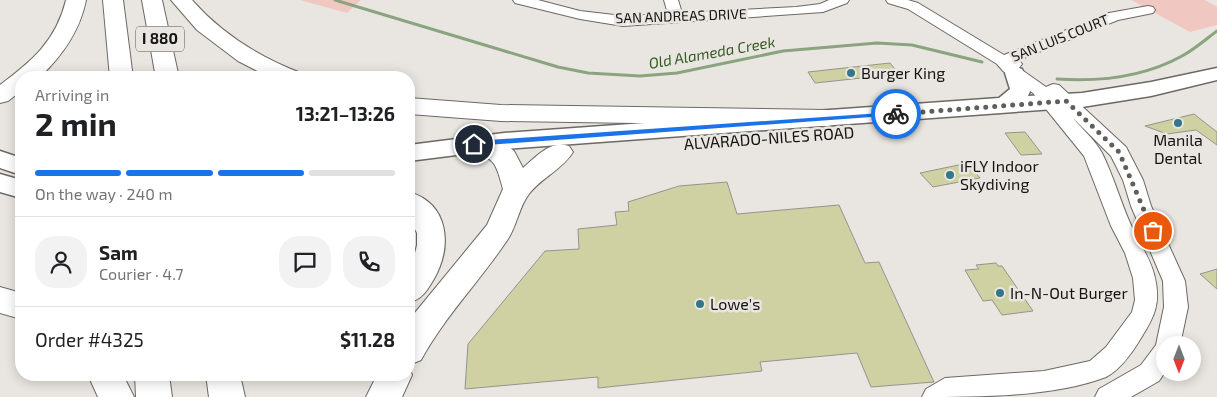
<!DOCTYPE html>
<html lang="en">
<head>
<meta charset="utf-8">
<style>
	:root { --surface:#fff; --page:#f2f2f2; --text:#202124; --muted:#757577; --line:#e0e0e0; --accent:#1a73e8 }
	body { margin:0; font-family:"Exo 2",sans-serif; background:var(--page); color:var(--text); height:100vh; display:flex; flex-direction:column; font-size:19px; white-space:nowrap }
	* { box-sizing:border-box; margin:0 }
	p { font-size:16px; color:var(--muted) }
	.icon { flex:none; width:28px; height:28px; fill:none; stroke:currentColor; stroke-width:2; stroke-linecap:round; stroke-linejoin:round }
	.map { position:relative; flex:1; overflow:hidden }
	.side { position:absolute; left:15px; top:71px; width:400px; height:310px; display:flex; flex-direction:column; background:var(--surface); border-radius:20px; box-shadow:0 2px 12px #0003 }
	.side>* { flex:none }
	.needle { width:32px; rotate:180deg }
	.controls { position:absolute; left:1156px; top:336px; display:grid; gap:10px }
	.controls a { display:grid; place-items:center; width:45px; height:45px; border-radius:50%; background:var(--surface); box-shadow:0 2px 12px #0003; font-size:25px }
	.pin { position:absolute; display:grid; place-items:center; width:42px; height:42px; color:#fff; margin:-21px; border:2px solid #fff; border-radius:50%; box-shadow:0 1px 5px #0007 }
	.courier { position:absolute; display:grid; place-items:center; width:50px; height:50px; margin:-25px; border:4px solid #1a73e8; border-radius:50%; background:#fff; color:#222; box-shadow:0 1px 6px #0007 }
	.head em { font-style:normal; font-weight:700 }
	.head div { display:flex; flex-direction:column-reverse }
	.head { display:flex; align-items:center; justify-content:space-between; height:85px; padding:0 20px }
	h1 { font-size:32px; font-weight:700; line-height:38px }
	.bar { display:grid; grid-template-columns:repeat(4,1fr); gap:8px 5px; align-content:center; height:60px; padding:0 20px }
	.bar i { height:6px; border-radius:4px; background:var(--line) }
	.bar .current { background:var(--accent) }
	.bar p { grid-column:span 4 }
	.line { display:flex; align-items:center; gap:12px; padding:0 20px; border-top:1px solid var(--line) }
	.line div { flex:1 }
	.round { display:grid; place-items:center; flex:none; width:52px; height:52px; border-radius:20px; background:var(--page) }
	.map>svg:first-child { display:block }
</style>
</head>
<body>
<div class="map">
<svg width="1217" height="397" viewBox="0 0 1217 397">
	<rect width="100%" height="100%" fill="#e9e6e1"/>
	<g fill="#f0c8c1">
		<polygon points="300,0 361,0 347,13"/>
		<polygon points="1131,0 1205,0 1217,7 1217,25 1190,32"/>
	</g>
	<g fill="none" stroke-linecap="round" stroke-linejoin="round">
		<g stroke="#89a47e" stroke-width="3">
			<polyline points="335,0 558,67 588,73 640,76 677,73 783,51 877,43 912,45 982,62"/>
			<path d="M 1057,79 C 1100,82 1144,77 1182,56 C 1195,49 1206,39 1217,31"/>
		</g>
	</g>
	<g fill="#cfd1a3" stroke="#94948f">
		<polygon points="890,63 899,74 815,83 808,72"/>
		<polygon points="1194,114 1217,132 1217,145 1196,130 1167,134 1145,126"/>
		<polygon points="1025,132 1042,154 1021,155 1005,133"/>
		<polygon points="968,163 980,178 933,187 920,173"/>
		<polygon points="727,182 737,214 839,205 865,263 879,262 934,382 871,387 857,353 760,362 762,371 598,388 598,377 465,389 468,344 545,251 579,249 578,229 617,225 615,212 629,211 628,202 679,186"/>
		<polygon points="996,263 998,266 1002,266 1033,311 1002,315 992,300 983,301 965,270 979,269 976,265"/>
		<polygon points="1217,269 1217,289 1200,274"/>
	</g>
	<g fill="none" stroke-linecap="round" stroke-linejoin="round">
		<g stroke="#6c6965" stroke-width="2">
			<g id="minor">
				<polygon points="513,0 538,0 580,11 623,16 668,14 664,0 678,0 682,13 796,7 820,4 829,0 849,0 847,3 823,12 623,26 580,19 515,3"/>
				<path d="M 886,0 L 908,0 L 918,3 L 1004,55 L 1109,13 L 1148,6 L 1153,7 L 1155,10 L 1153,13 L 1118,20 L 1019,60 L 1022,64 L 1019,68 L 1046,87 L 1053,84 L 1059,85 L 1126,147 L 1143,180 L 1151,206 L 1185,281 L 1188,307 L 1180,345 L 1165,345 L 1165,372 L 1159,381 L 1131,397 L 1095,397 L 1099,389 L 1141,365 L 1156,345 L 1164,307 L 1163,281 L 1131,206 L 1123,180 L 1111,156 L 1073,118 C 1082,129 1095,140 1102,153 C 1113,175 1120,200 1130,223 C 1138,242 1151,258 1155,278 C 1161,304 1154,317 1141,338 C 1132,353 1121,369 1106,377 C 1054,397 978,397 922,397 L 926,389 L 945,378 L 1044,371 L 1090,361 L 1106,347 L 1132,312 L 1135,300 L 1133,278 L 1125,253 L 1111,226 L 1084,156 L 1033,93 L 1003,71 L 997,64 L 908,9 L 888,3 Z"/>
			</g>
		</g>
		<g stroke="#6c6965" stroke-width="3">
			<g id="major">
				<polygon points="1015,67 1022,69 1031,89 1028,96 1082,93 1151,82 1217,68 1217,80 1151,96 1082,107 504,149 409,161 409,145 504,133 999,98 1010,89 1005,73 1008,69"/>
				<polygon points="0,151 21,158 21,175 0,168"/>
				<polygon points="0,174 21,180 21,198 0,192"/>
			</g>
		</g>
		<g stroke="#6c6965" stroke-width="2">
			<g id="highway">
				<path d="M 66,0 L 86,0 C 80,31 62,56 39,78 L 21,78 L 21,91 L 8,101 L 0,103 L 0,85 C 32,61 56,41 66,0 Z"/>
				<polygon points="103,0 123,0 133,78 110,78"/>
				<polygon points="142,0 162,0 179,78 156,78"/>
				<path d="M 171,0 L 192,0 C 222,34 259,57 301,73 L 304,78 L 271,78 L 238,61 L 197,30 Z"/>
				<polygon points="409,98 501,105 827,110 836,112 839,118 836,124 827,126 501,121 409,114"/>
				<path d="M 474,135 L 509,147 L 514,151 L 523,168 C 537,156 550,140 569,146 L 573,152 C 563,169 541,178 529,194 C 519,207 517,225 508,239 C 480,281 445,316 421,360 L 409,365 L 409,320 L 487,225 L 503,189 C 495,160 495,158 465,150 L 461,144 L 465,138 Z"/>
				<path d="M 409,192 C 450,204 452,247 434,279 C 426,292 423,298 409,303 L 409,268 L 414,257 L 417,245 L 417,233 L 409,218 Z"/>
				<polygon points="0,287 21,293 21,319 0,313"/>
				<polygon points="409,368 412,375 402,397 366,397 377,375 409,375"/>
				<polygon points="88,375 123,375 134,397 98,397"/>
				<polygon points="135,375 169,375 172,397 136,397"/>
				<polygon points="206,375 240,375 245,397 209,397"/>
			</g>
		</g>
		<use href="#minor" fill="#fff" fill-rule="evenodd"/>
		<use href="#major" fill="#fff" fill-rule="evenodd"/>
		<use href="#highway" fill="#fff" fill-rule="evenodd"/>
	</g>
	<polygon fill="#1a73e8" points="896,112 900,114 899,115 474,146 470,144 474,141"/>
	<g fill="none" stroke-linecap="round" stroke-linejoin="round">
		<polyline stroke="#5f5e5a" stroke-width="5" stroke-dasharray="0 9" points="896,114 1066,101 1119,152 1153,231"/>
	</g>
	<g fill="#357788" stroke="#e9e6e1" stroke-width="2">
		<circle cx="851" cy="73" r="5"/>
		<circle cx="1178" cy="123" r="5"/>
		<circle cx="950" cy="175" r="5"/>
		<circle cx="1000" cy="293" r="5"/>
		<circle cx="700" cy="304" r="5"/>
	</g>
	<g text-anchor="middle" stroke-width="5" stroke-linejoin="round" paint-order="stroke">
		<g font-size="14" fill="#141412" stroke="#e9e6e1">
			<text transform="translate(681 16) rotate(-2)" y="5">SAN ANDREAS DRIVE</text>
			<text transform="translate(1060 38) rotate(-22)" y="5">SAN LUIS COURT</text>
		</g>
		<rect fill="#e9e6e1" stroke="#545350" stroke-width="1" x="136" y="26.5" width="48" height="25" rx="4"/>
		<g font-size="15" font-weight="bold" fill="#141412">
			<text x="160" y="44">I 880</text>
		</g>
		<g font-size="15" font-style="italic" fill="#355923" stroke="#e9e6e1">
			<text transform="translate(712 53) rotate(-10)" y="5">Old Alameda Creek</text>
		</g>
		<g font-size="16" fill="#141412" stroke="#e9e6e1" text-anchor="start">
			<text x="861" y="79">Burger King</text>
			<text x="1178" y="146" text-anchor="middle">Manila<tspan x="1178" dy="18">Dental</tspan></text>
			<text x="960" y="172">iFLY Indoor<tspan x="960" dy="18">Skydiving</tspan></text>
			<text x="1010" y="299">In-N-Out Burger</text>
			<text x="710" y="310">Lowe's</text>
		</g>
		<g font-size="16" fill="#141412" stroke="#e9e6e1">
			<text transform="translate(769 138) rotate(-4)" y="6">ALVARADO-NILES ROAD</text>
		</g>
	</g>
</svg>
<div class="controls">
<a><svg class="needle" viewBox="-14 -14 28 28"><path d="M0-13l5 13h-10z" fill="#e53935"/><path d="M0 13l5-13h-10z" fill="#757577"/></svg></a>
</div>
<div class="pin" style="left:1153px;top:231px;background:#ea580c"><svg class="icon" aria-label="bag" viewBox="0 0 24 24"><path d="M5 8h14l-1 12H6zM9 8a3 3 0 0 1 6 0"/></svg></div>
<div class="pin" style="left:474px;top:144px;background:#1f2937"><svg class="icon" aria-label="home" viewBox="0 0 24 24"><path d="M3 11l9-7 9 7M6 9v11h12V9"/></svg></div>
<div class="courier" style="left:896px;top:114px"><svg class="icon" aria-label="bike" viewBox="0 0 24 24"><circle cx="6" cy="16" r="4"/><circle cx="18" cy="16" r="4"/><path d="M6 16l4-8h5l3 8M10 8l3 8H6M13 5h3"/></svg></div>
<section class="side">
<div class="head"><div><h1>2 min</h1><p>Arriving in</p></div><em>13:21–13:26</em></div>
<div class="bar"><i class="current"></i><i class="current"></i><i class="current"></i><i></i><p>On the way · 240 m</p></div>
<div class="line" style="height:90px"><a class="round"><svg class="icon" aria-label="person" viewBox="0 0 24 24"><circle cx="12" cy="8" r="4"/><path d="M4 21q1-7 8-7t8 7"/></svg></a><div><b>Sam</b><p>Courier · 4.7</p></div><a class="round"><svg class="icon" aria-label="chat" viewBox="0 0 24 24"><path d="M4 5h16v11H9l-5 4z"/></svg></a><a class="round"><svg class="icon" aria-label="phone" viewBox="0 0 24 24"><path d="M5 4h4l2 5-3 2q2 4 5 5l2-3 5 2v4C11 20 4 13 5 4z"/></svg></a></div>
<div class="line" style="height:65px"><div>Order #4325</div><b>$11.28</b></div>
</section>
</div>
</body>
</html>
